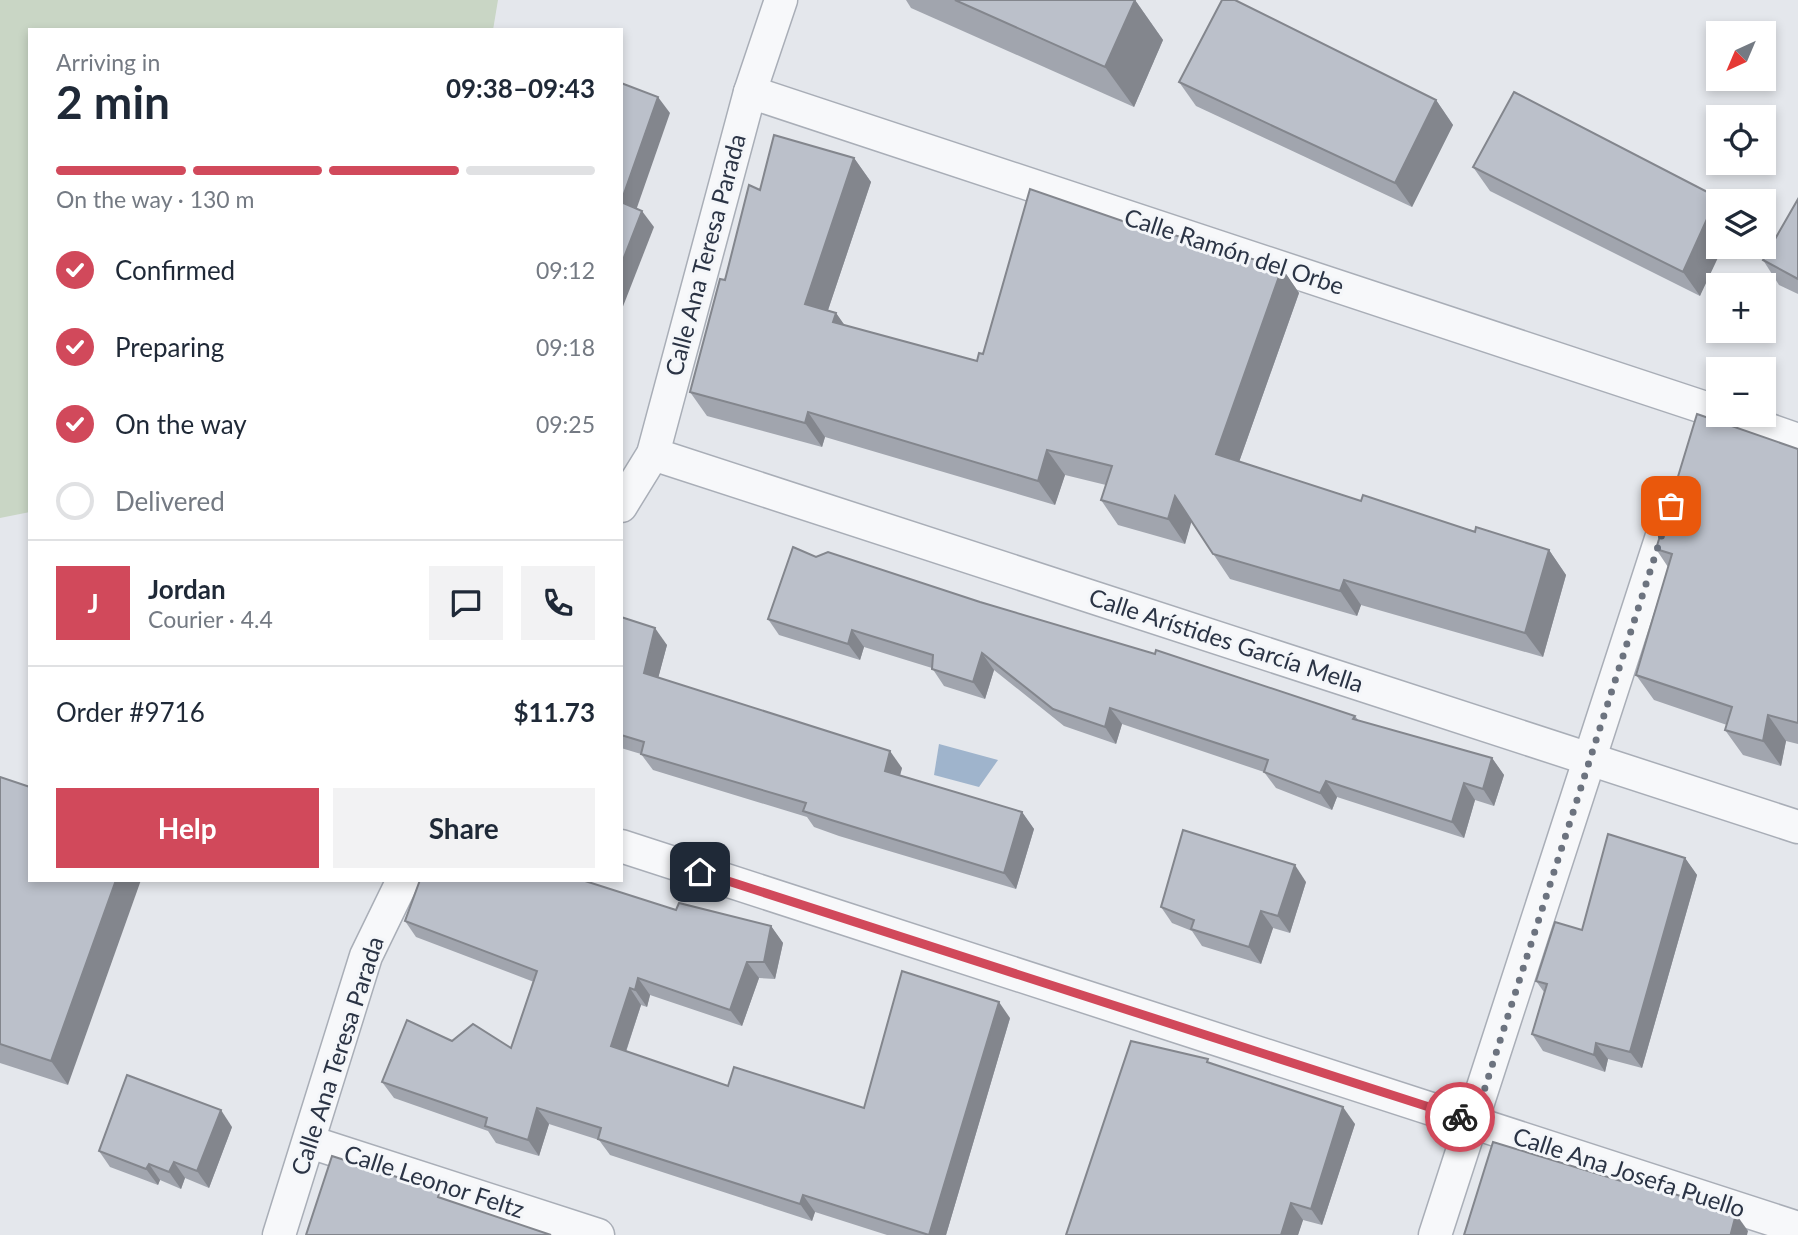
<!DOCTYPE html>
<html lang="en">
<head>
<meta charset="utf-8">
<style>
	:root { --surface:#fff; --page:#f2f2f3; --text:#1f2937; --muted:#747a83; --line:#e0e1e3; --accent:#d1495b }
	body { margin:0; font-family:Lato,sans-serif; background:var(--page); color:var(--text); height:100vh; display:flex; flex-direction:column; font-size:26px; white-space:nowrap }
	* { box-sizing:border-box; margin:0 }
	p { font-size:23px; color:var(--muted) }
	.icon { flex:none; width:38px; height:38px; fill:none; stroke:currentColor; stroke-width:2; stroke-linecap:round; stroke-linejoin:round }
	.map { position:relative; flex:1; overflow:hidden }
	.side { position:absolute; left:28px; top:28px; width:595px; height:854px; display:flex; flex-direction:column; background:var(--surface); border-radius:0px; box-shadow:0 4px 10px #0003 }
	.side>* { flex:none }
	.needle { width:46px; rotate:224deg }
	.controls { position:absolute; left:1706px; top:21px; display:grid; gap:14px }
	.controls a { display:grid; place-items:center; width:70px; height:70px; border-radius:0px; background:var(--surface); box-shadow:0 4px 10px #0003; font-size:35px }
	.pin { position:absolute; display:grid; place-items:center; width:60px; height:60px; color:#fff; margin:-30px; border-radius:14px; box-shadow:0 4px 10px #0006 }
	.courier { position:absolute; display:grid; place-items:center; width:70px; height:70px; margin:-35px; border:5px solid #d1495b; border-radius:50%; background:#fff; color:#222; box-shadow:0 2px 9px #0007 }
	.summary em { font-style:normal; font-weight:700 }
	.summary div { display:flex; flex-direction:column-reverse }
	.summary { display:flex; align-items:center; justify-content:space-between; height:119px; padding:0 28px }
	h1 { font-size:46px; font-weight:700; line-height:52px }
	.bar { display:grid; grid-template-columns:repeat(4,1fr); gap:10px 7px; align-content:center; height:84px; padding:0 28px }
	.bar i { height:9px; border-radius:5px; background:var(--line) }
	.bar .current { background:var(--accent) }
	.bar p { grid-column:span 4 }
	.line { display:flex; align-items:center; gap:18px; padding:0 28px; border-top:2px solid var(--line) }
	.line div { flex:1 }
	.round { display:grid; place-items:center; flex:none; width:74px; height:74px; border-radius:0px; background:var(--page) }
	ol { padding:0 28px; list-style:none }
	li { display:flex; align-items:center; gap:21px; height:77px }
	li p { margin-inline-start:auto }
	li .icon { padding:7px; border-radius:50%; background:var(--accent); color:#fff; stroke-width:4 }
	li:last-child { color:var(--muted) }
	li i { width:38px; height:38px; border:4px solid var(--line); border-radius:50% }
	.action { display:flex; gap:14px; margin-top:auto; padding:14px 28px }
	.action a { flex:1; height:80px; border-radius:0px; background:var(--accent); color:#fff; font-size:28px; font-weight:700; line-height:80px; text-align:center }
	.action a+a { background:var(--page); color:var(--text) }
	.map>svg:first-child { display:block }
</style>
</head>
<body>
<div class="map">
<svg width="1798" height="1235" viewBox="0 0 1798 1235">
	<rect width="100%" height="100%" fill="#e4e7ec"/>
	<polygon fill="#c9d6c5" points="0,0 498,0 493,30 30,30 30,512 0,518"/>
	<polygon fill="#9fb4cc" points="939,744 998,760 979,787 934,775"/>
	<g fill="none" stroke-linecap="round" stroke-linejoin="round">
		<g stroke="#a9aeb7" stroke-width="35">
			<g id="minor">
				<polyline points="750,92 1718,412"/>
				<polyline points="1727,415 1798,440"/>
				<polyline points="653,454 1798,827"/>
				<polyline points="621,506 653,454 750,92 781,0"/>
				<polyline points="621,846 1798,1228"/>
				<polyline points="310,1142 598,1235"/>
				<polyline points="279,1235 366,956 403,880"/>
				<polyline points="1435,1235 1670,511"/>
			</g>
		</g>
		<use href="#minor" stroke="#f7f8fa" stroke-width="32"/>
	</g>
	<g fill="#a1a5ae">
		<polygon points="906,0 1135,0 1163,40 1134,107 911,8"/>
		<polygon points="1179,82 1436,100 1453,125 1412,207 1196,106"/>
		<polygon points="854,158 871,182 828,310 836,313 844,325 977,361 983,354 1160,234 1282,268 1299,293 1239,462 1361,501 1549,550 1566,575 1543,657 1361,605 1357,616 1230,579 1191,521 1185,544 1118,525 1101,500 1106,485 1065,475 1055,505 825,437 822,447 707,416 690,392 725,280 760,190"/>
		<polygon points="1473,167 1717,197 1720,201 1718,201 1700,296 1490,191"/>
		<polygon points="1798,199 1798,294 1779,285 1763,260"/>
		<polygon points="1798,449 1798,744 1786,741 1781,766 1743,755 1725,730 1727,725 1654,700 1636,675 1668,567 1656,549"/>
		<polygon points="816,557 980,602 1355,716 1359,721 1492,758 1504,775 1494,806 1475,800 1464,838 1337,797 1332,810 1276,788 1264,772 1122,724 1116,744 1064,726 994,670 985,699 944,686 932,668 864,647 860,660 779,635 768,619"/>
		<polygon points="621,617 667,645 658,678 902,768 900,776 1022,812 1034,829 1016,889 839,836 814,827 807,817 653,770 641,754 621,748"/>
		<polygon points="0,777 68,1085 0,1063"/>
		<polygon points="1685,858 1697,875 1642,1068 1608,1059 1605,1072 1543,1051 1532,1034 1544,992 1536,981 1582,930"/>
		<polygon points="1306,882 1290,933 1273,928 1261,964 1202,946 1192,931 1172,923 1161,907"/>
		<polygon points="676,910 771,926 783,943 775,979 759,978 742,1026 650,995 647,1007 641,1005 626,1052 728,1086 864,1108 1010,1018 946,1235 887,1235 815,1212 812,1221 610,1155 599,1140 549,1124 539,1156 496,1143 488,1131 394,1098 382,1082 452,1041 511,1048 534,982 416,937 405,921"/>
		<polygon points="1210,1063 1355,1124 1322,1225 1303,1220 1298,1235"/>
		<polygon points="232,1127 209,1188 185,1178 181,1189 160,1180 158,1185 110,1167 99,1151"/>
	</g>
	<g fill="#83868d">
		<polygon points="1135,0 1163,40 1134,107 1105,67"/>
		<polygon points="658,97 670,113 633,219 621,202"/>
		<polygon points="1436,100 1453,125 1412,207 1395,183"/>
		<polygon points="854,158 871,182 822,328 805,304"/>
		<polygon points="1717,197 1720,201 1718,201 1718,247 1723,247 1700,296 1683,272"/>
		<polygon points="642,211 654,227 622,309 621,307 621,265"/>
		<polygon points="1282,268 1299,293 1233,479 1216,454"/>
		<polygon points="836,313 853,337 833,322"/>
		<polygon points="808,412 825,437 822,447 805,423"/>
		<polygon points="1047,450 1065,475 1055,505 1038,481"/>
		<polygon points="1175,496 1192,520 1185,544 1168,519"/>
		<polygon points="1549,550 1566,575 1543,657 1525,633"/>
		<polygon points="1344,580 1361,605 1357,616 1340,591"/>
		<polygon points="655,628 667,645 655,690 644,673"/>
		<polygon points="852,630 864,647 860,660 848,644"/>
		<polygon points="982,653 994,670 985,699 973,682"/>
		<polygon points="1110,708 1122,724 1116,744 1105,727"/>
		<polygon points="1768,715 1786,741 1781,766 1763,741"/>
		<polygon points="890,751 902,768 896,788 885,771"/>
		<polygon points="1492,758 1504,775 1494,806 1483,789"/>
		<polygon points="1326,781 1337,797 1332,810 1320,793"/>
		<polygon points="1464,783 1475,800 1464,838 1452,822"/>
		<polygon points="1022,812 1034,829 1016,889 1004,873"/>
		<polygon points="1685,858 1697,875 1642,1068 1630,1052"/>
		<polygon points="1295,865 1306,882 1290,933 1278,916"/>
		<polygon points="116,880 141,880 68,1085 51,1061"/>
		<polygon points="1261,911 1273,928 1261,964 1249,947"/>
		<polygon points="771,926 783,943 775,979 764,962"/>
		<polygon points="747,962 759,978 742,1026 730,1010"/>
		<polygon points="638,978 650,995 647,1007 635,990"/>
		<polygon points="630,988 641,1005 622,1063 611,1046"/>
		<polygon points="999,1002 1010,1018 946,1235 929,1235"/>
		<polygon points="1596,1043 1608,1059 1605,1072 1594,1055"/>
		<polygon points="1343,1107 1355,1124 1322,1225 1311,1209"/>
		<polygon points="537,1108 549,1124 539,1156 528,1140"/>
		<polygon points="221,1110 232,1127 209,1188 197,1171"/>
		<polygon points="174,1162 185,1178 181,1189 169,1172"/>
		<polygon points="149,1164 160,1180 158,1185 146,1169"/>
		<polygon points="803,1195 815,1212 812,1221 800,1204"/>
		<polygon points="1291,1203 1303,1220 1298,1235 1281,1235"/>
		<polygon points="1736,1214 1748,1231 1747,1235 1732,1235 1731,1233"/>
	</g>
	<g fill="#bbc0ca" stroke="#83868d" stroke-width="2">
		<polygon points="955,0 1135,0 1105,67"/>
		<polygon points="1222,0 1235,0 1436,100 1395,183 1179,82"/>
		<polygon points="621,83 658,97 621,202"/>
		<polygon points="1514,92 1717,197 1683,272 1473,167"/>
		<polygon points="774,135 854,158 805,304 836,313 833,322 977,361 979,353 983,354 1030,189 1160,234 1161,231 1282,268 1216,454 1361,501 1363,495 1475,532 1476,527 1549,550 1525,633 1344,580 1340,591 1213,554 1175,496 1168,519 1101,500 1112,466 1047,450 1038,481 808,412 805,423 690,392 720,279 725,280 749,185 760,190"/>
		<polygon points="1798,199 1798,279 1763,260"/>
		<polygon points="621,202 642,211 621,265"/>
		<polygon points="1697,414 1798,449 1798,723 1768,715 1763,741 1725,730 1732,707 1636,675 1672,554 1656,549"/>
		<polygon points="793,547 816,557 828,552 980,602 1155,654 1156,650 1355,716 1353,719 1492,758 1483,789 1464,783 1452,822 1326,781 1320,793 1264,772 1268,760 1110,708 1105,727 1053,709 982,653 973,682 932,669 933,655 852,630 848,644 768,619"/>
		<polygon points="621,617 655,628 644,673 890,751 885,771 1022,812 1004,873 828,819 803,811 806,803 641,754 644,742 621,735"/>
		<polygon points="0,777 30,787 30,880 116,880 51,1061 0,1044"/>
		<polygon points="1183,830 1295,865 1278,916 1261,911 1249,947 1191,929 1194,920 1161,907"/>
		<polygon points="1608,834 1685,858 1630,1052 1596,1043 1594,1055 1532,1034 1547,984 1536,981 1555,922 1582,930"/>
		<polygon points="420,880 582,880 676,910 679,903 771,926 764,962 747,962 730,1010 638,978 635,990 630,988 611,1046 728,1086 734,1067 864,1108 902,971 999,1002 929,1235 803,1195 800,1204 598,1139 601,1128 537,1108 528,1140 485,1126 487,1118 382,1082 407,1020 452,1041 473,1024 511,1048 537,971 405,921"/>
		<polygon points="1131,1041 1208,1059 1207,1062 1343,1107 1311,1209 1291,1203 1281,1235 1066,1235"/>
		<polygon points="127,1075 221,1110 197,1171 174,1162 169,1172 149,1164 146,1169 99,1151"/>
		<polygon points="1493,1142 1621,1181 1622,1177 1736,1214 1731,1233 1737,1235 1464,1235"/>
		<polygon points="332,1156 440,1191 438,1197 551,1235 306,1235"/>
	</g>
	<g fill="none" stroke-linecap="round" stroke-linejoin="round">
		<polyline stroke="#6c737f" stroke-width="7" stroke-dasharray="0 12.6" points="1460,1117 1474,1122 1671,506"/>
		<polyline stroke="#d1495b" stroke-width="9" points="700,872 1460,1117"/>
	</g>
	<g text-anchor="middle" stroke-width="6" stroke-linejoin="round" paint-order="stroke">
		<g font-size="24" fill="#2b3445" stroke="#f4f6f9">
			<text transform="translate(1234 252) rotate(18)" y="8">Calle Ramón del Orbe</text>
			<text transform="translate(706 255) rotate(-75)" y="8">Calle Ana Teresa Parada</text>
			<text transform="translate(1226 641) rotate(18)" y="8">Calle Arístides García Mella</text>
			<text transform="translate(338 1056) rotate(-72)" y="8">Calle Ana Teresa Parada</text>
			<text transform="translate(1629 1173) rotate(18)" y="8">Calle Ana Josefa Puello</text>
			<text transform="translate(434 1182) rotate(18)" y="8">Calle Leonor Feltz</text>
		</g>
	</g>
</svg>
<div class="controls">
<a><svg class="needle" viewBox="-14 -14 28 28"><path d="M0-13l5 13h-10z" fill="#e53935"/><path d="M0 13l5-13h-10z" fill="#747a83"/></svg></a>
<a><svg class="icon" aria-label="locate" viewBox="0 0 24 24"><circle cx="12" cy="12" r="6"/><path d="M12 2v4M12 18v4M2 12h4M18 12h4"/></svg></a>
<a><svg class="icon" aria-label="layers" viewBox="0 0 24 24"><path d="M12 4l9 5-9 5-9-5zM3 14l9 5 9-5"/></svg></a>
<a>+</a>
<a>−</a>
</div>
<div class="pin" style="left:1671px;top:506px;background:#ea580c"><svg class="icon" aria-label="bag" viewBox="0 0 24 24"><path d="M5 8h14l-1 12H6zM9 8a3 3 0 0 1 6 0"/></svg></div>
<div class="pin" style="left:700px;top:872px;background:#1f2937"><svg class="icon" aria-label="home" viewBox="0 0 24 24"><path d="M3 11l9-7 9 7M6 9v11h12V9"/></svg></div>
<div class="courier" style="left:1460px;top:1117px"><svg class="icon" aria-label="bike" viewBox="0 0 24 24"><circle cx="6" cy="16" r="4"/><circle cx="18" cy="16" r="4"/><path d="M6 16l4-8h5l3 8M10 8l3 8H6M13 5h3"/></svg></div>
<section class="side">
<div class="summary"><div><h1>2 min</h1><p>Arriving in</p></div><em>09:38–09:43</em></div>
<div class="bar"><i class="current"></i><i class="current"></i><i class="current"></i><i></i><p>On the way · 130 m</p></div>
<ol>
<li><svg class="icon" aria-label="check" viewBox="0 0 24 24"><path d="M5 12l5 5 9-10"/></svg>Confirmed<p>09:12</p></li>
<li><svg class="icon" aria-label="check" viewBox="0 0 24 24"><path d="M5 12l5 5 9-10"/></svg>Preparing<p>09:18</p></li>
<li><svg class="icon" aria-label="check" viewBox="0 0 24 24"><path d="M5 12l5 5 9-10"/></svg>On the way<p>09:25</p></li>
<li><i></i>Delivered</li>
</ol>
<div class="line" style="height:126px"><b class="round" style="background:var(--accent);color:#fff">J</b><div><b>Jordan</b><p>Courier · 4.4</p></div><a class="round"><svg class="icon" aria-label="chat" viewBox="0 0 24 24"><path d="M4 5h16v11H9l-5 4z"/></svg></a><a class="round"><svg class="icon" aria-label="phone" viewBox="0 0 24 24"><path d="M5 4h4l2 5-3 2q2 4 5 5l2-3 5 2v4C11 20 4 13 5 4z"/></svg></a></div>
<div class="line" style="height:91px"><div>Order #9716</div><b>$11.73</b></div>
<div class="action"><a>Help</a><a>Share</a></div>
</section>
</div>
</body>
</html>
